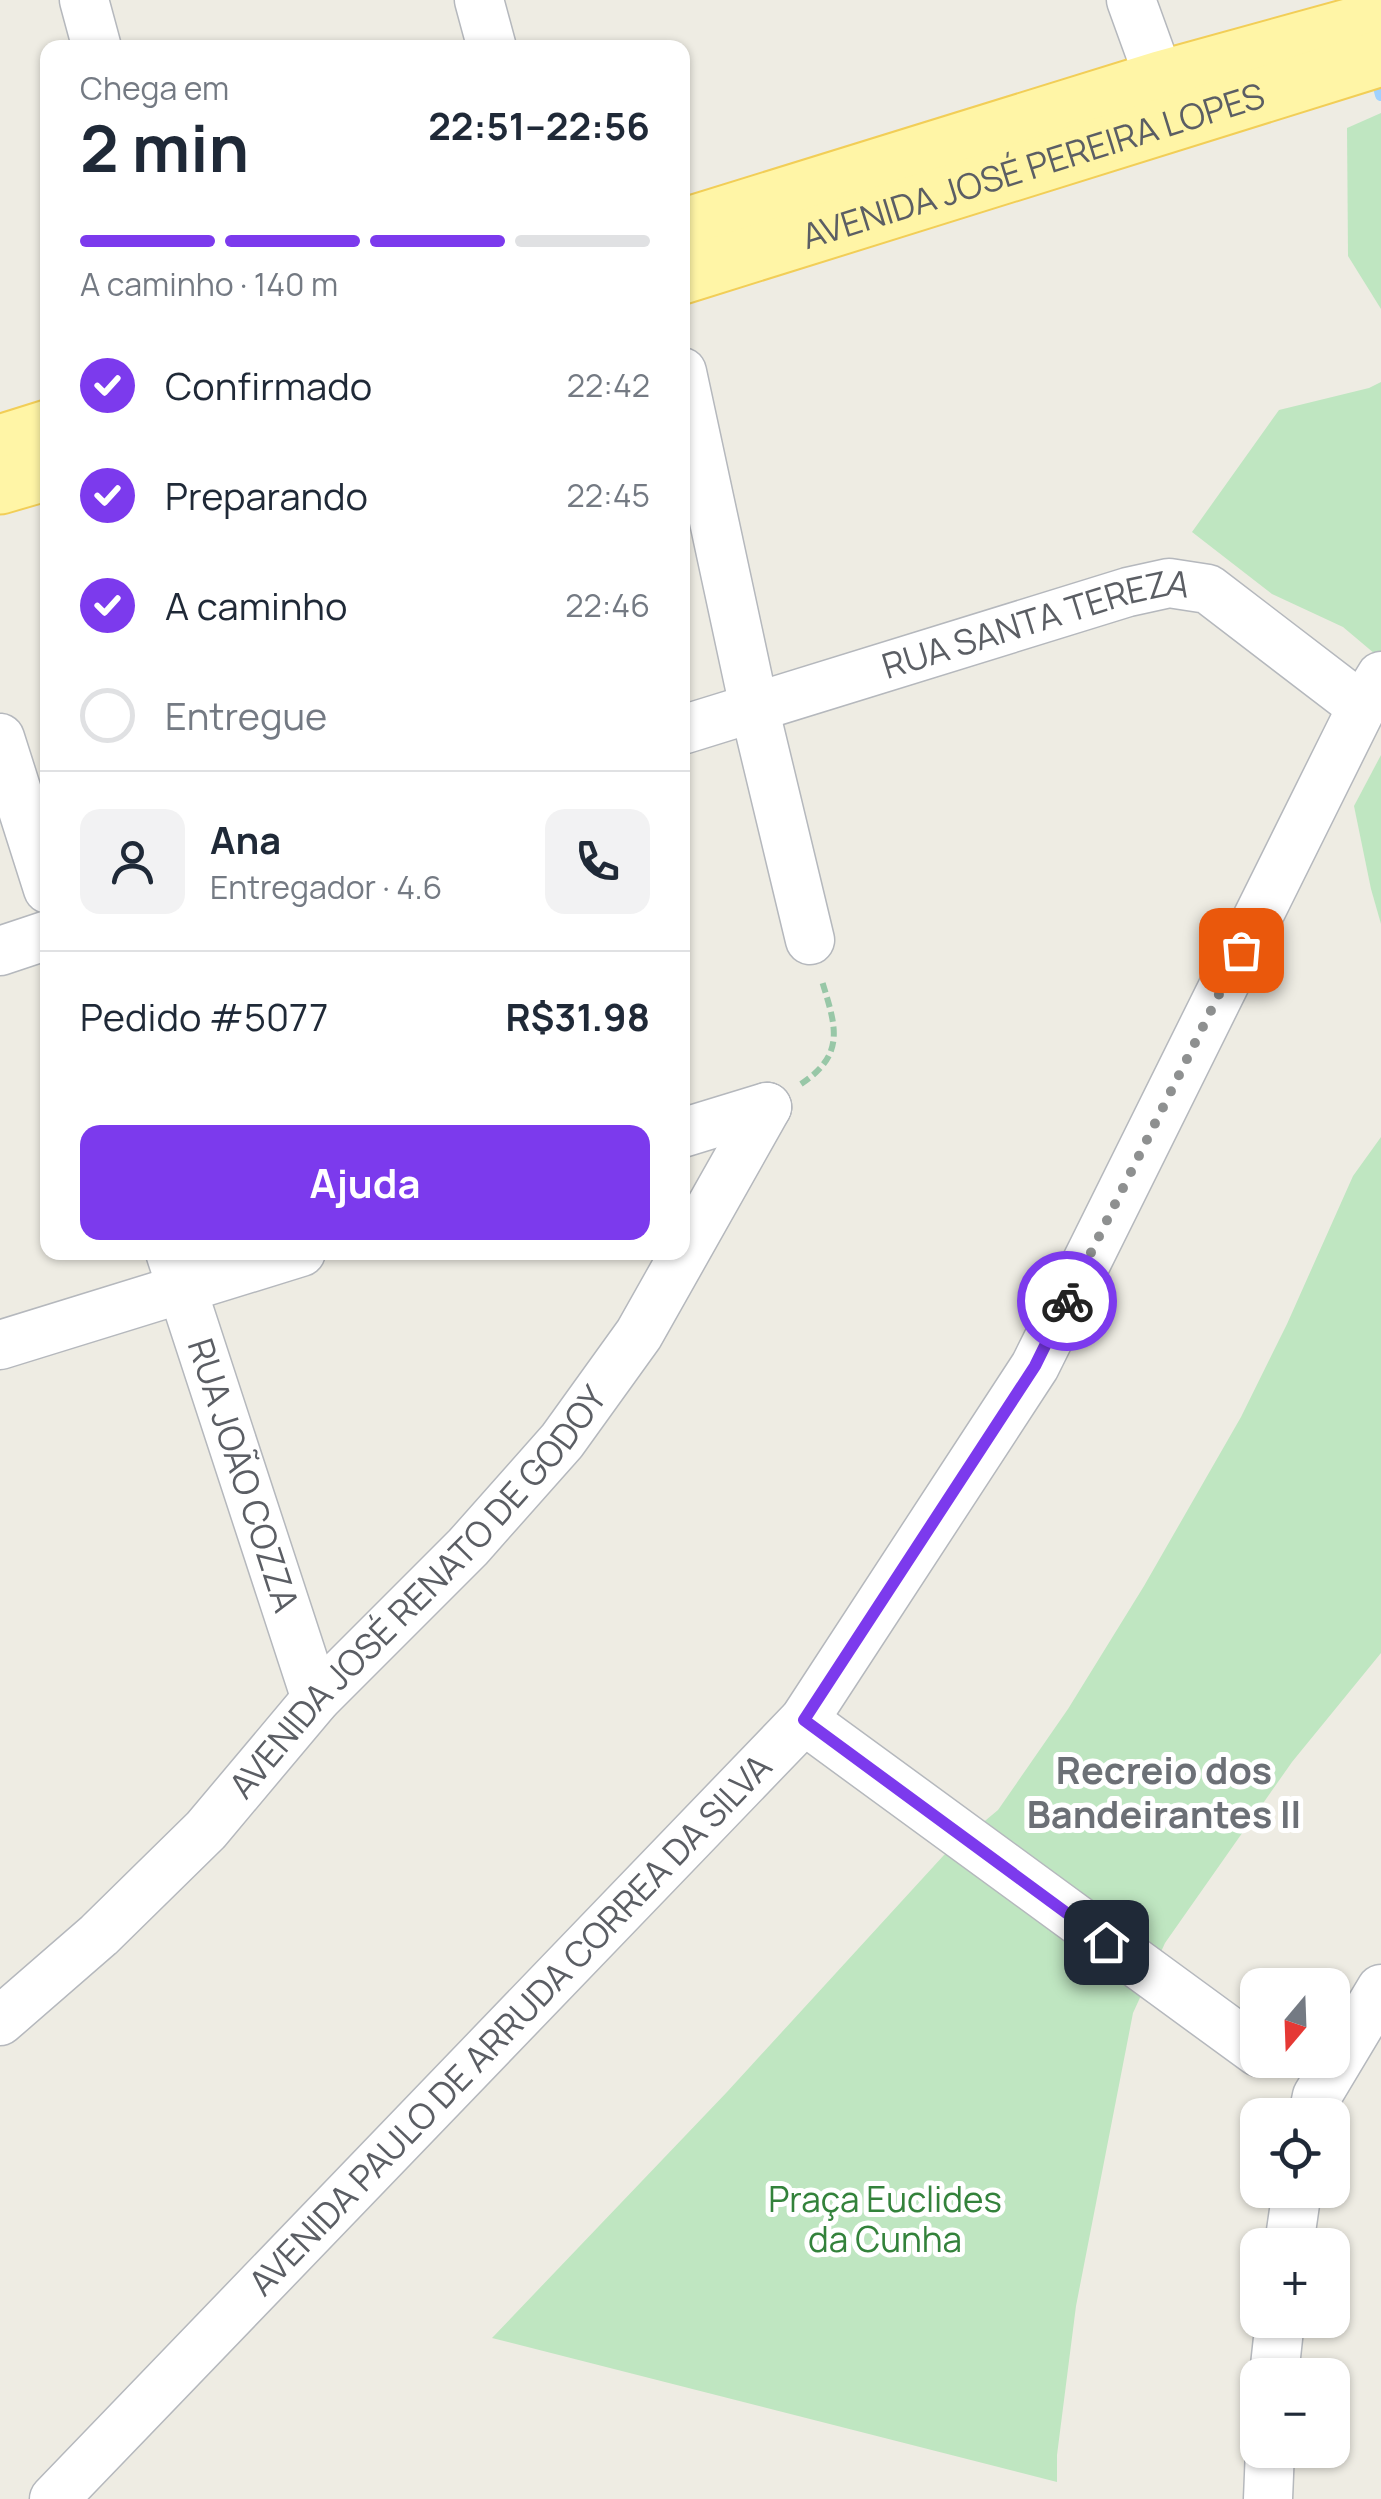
<!DOCTYPE html>
<html lang="pt">
<head>
<meta charset="utf-8">
<style>
	:root { --surface:#fff; --page:#f2f2f3; --text:#1f2937; --muted:#747a83; --line:#e0e1e3; --accent:#7c3aed }
	body { margin:0; font-family:Manrope,sans-serif; background:var(--page); color:var(--text); height:100vh; display:flex; flex-direction:column; font-size:38px; white-space:nowrap }
	* { box-sizing:border-box; margin:0 }
	p { font-size:32px; color:var(--muted) }
	.icon { flex:none; width:55px; height:55px; fill:none; stroke:currentColor; stroke-width:2; stroke-linecap:round; stroke-linejoin:round }
	.map { position:relative; flex:1; overflow:hidden }
	.drawer { position:absolute; left:40px; top:40px; width:650px; height:1220px; display:flex; flex-direction:column; background:var(--surface); border-radius:20px; box-shadow:0 2px 8px #0004 }
	.drawer>* { flex:none }
	.needle { width:65px; rotate:199deg }
	.tools { position:absolute; left:1240px; top:1968px; display:grid; gap:20px }
	.tools a { display:grid; place-items:center; width:110px; height:110px; border-radius:20px; background:var(--surface); box-shadow:0 2px 8px #0004; font-size:50px }
	.pin { position:absolute; display:grid; place-items:center; width:85px; height:85px; color:#fff; margin:-42px; border-radius:20px; box-shadow:0 5px 15px #0006 }
	.courier { position:absolute; display:grid; place-items:center; width:100px; height:100px; margin:-50px; border:8px solid #7c3aed; border-radius:50%; background:#fff; color:#222; box-shadow:0 2px 12px #0007 }
	.summary em { font-style:normal; font-weight:700 }
	.summary div { display:flex; flex-direction:column-reverse }
	.summary { display:flex; align-items:center; justify-content:space-between; height:170px; padding:0 40px }
	h1 { font-size:65px; font-weight:700; line-height:75px }
	.bar { display:grid; grid-template-columns:repeat(4,1fr); gap:15px 10px; align-content:center; height:120px; padding:0 40px }
	.bar i { height:12px; border-radius:8px; background:var(--line) }
	.bar .on { background:var(--accent) }
	.bar p { grid-column:span 4 }
	.line { display:flex; align-items:center; gap:25px; padding:0 40px; border-top:2px solid var(--line) }
	.line div { flex:1 }
	.round { display:grid; place-items:center; flex:none; width:105px; height:105px; border-radius:20px; background:var(--page) }
	ol { padding:0 40px; list-style:none }
	li { display:flex; align-items:center; gap:30px; height:110px }
	li p { margin-inline-start:auto }
	li .icon { padding:10px; border-radius:50%; background:var(--accent); color:#fff; stroke-width:4 }
	li:last-child { color:var(--muted) }
	li i { width:55px; height:55px; border:5px solid var(--line); border-radius:50% }
	.primary-button { display:flex; gap:20px; margin-top:auto; padding:20px 40px }
	.primary-button a { flex:1; height:115px; border-radius:20px; background:var(--accent); color:#fff; font-size:40px; font-weight:700; line-height:115px; text-align:center }
	.map>svg:first-child { display:block }
</style>
</head>
<body>
<div class="map">
<svg width="1381" height="2499" viewBox="0 0 1381 2499">
	<rect width="100%" height="100%" fill="#eeece3"/>
	<g fill="#bfe6c1">
		<polygon points="1381,113 1381,309 1348,256 1347,128"/>
		<polygon points="1381,382 1381,659 1343,627 1272,594 1192,532 1279,410 1369,388"/>
		<polygon points="1381,755 1381,924 1371,889 1354,806"/>
		<polygon points="1381,1137 1381,1653 1292,1762 1165,1943 1133,2013 1076,2306 1057,2455 1057,2482 492,2338 727,2092 944,1855 998,1810 1068,1709 1144,1586 1241,1417 1287,1324 1353,1176"/>
	</g>
	<g fill="none" stroke-linecap="round" stroke-linejoin="round">
		<polyline stroke="#a1d2ff" stroke-width="12" points="1375,71 1381,95"/>
		<g stroke="#b5b8bd" stroke-width="51">
			<g id="minor">
				<polyline points="84,0 97,48"/>
				<polyline points="479,0 492,48"/>
				<polyline points="1131,0 1173,116"/>
				<polyline points="682,372 754,707 810,940"/>
				<path id="s1" d="M 682,730 L 1128,592 L 1169,583 L 1208,589 L 1362,707"/>
				<polyline points="0,738 48,889"/>
				<polyline points="0,951 48,935"/>
				<polyline points="682,1133 767,1107"/>
				<path id="s2" d="M 170,1252 L 316,1699"/>
				<polyline points="0,1345 301,1252"/>
				<polyline points="804,1720 1258,2052"/>
				<path id="s3" d="M 0,2021 L 99,1935 L 206,1830 L 316,1699 L 468,1547 L 562,1441 L 639,1334 L 767,1107"/>
				<polyline points="1313,2115 1317,2096 1381,1989"/>
				<polyline points="1289,2245 1297,2190"/>
				<polyline points="1274,2375 1280,2320"/>
				<path id="s4" d="M 54,2499 L 804,1720 L 1035,1366 L 1362,707 L 1381,676"/>
				<polyline points="1268,2499 1270,2450"/>
			</g>
		</g>
		<g stroke="#f2ce57" stroke-width="59">
			<g id="major">
				<polyline points="682,227 1160,79 1381,18"/>
				<path id="s5" d="M 682,276 L 1381,58"/>
				<polyline points="0,443 48,428"/>
				<polyline points="0,486 48,472"/>
			</g>
		</g>
		<path stroke="#98c7a7" stroke-width="6" stroke-dasharray="10 5" stroke-linecap="butt" d="M 801,1084 C 846,1054 836,1027 822,981"/>
		<use href="#minor" stroke="#fff" stroke-width="48"/>
		<use href="#major" stroke="#fff5a6" stroke-width="55"/>
	</g>
	<g fill="none" stroke-linecap="round" stroke-linejoin="round">
		<polyline stroke="#8e9090" stroke-width="10" stroke-dasharray="0 18" points="1067,1301 1241,950"/>
		<polyline stroke="#7c3aed" stroke-width="12" points="1067,1301 1035,1366 804,1720 1106,1942"/>
	</g>
	<g text-anchor="middle" stroke-width="10" stroke-linejoin="round" paint-order="stroke">
		<g font-size="35" fill="#5b5e64" stroke="#fff">
			<text dy="12" stroke="none"><textPath href="#s5" startOffset="368">AVENIDA JOSÉ PEREIRA LOPES</textPath></text>
			<text dy="12" stroke="none"><textPath href="#s1" startOffset="370">RUA SANTA TEREZA</textPath></text>
			<text dy="12" stroke="none"><textPath href="#s2" startOffset="235">RUA JOÃO COZZA</textPath></text>
			<text dy="12" stroke="none"><textPath href="#s3" startOffset="600">AVENIDA JOSÉ RENATO DE GODOY</textPath></text>
			<text dy="12" stroke="none"><textPath href="#s4" startOffset="658">AVENIDA PAULO DE ARRUDA CORREA DA SILVA</textPath></text>
		</g>
		<g font-size="35" fill="#33823b" stroke="#fff">
			<text x="885" y="2212">Praça Euclides<tspan x="885" dy="40">da Cunha</tspan></text>
		</g>
		<g font-size="38" font-weight="bold" fill="#6c7076" stroke="#fff">
			<text x="1164" y="1784">Recreio dos<tspan x="1164" dy="44">Bandeirantes II</tspan></text>
		</g>
	</g>
</svg>
<div class="tools">
<a><svg class="needle" viewBox="-14 -14 28 28"><path d="M0-13l5 13h-10z" fill="#e53935"/><path d="M0 13l5-13h-10z" fill="#747a83"/></svg></a>
<a><svg class="icon" aria-label="locate" viewBox="0 0 24 24"><circle cx="12" cy="12" r="6"/><path d="M12 2v4M12 18v4M2 12h4M18 12h4"/></svg></a>
<a>+</a>
<a>−</a>
</div>
<div class="pin" style="left:1241px;top:950px;background:#ea580c"><svg class="icon" aria-label="bag" viewBox="0 0 24 24"><path d="M5 8h14l-1 12H6zM9 8a3 3 0 0 1 6 0"/></svg></div>
<div class="pin" style="left:1106px;top:1942px;background:#1f2937"><svg class="icon" aria-label="home" viewBox="0 0 24 24"><path d="M3 11l9-7 9 7M6 9v11h12V9"/></svg></div>
<div class="courier" style="left:1067px;top:1301px"><svg class="icon" aria-label="bike" viewBox="0 0 24 24"><circle cx="6" cy="16" r="4"/><circle cx="18" cy="16" r="4"/><path d="M6 16l4-8h5l3 8M10 8l3 8H6M13 5h3"/></svg></div>
<section class="drawer">
<div class="summary"><div><h1>2 min</h1><p>Chega em</p></div><em>22:51–22:56</em></div>
<div class="bar"><i class="on"></i><i class="on"></i><i class="on"></i><i></i><p>A caminho · 140 m</p></div>
<ol>
<li><svg class="icon" aria-label="check" viewBox="0 0 24 24"><path d="M5 12l5 5 9-10"/></svg>Confirmado<p>22:42</p></li>
<li><svg class="icon" aria-label="check" viewBox="0 0 24 24"><path d="M5 12l5 5 9-10"/></svg>Preparando<p>22:45</p></li>
<li><svg class="icon" aria-label="check" viewBox="0 0 24 24"><path d="M5 12l5 5 9-10"/></svg>A caminho<p>22:46</p></li>
<li><i></i>Entregue</li>
</ol>
<div class="line" style="height:180px"><a class="round"><svg class="icon" aria-label="person" viewBox="0 0 24 24"><circle cx="12" cy="8" r="4"/><path d="M4 21q1-7 8-7t8 7"/></svg></a><div><b>Ana</b><p>Entregador · 4.6</p></div><a class="round"><svg class="icon" aria-label="phone" viewBox="0 0 24 24"><path d="M5 4h4l2 5-3 2q2 4 5 5l2-3 5 2v4C11 20 4 13 5 4z"/></svg></a></div>
<div class="line" style="height:130px"><div>Pedido #5077</div><b>R$31.98</b></div>
<div class="primary-button"><a>Ajuda</a></div>
</section>
</div>
</body>
</html>
